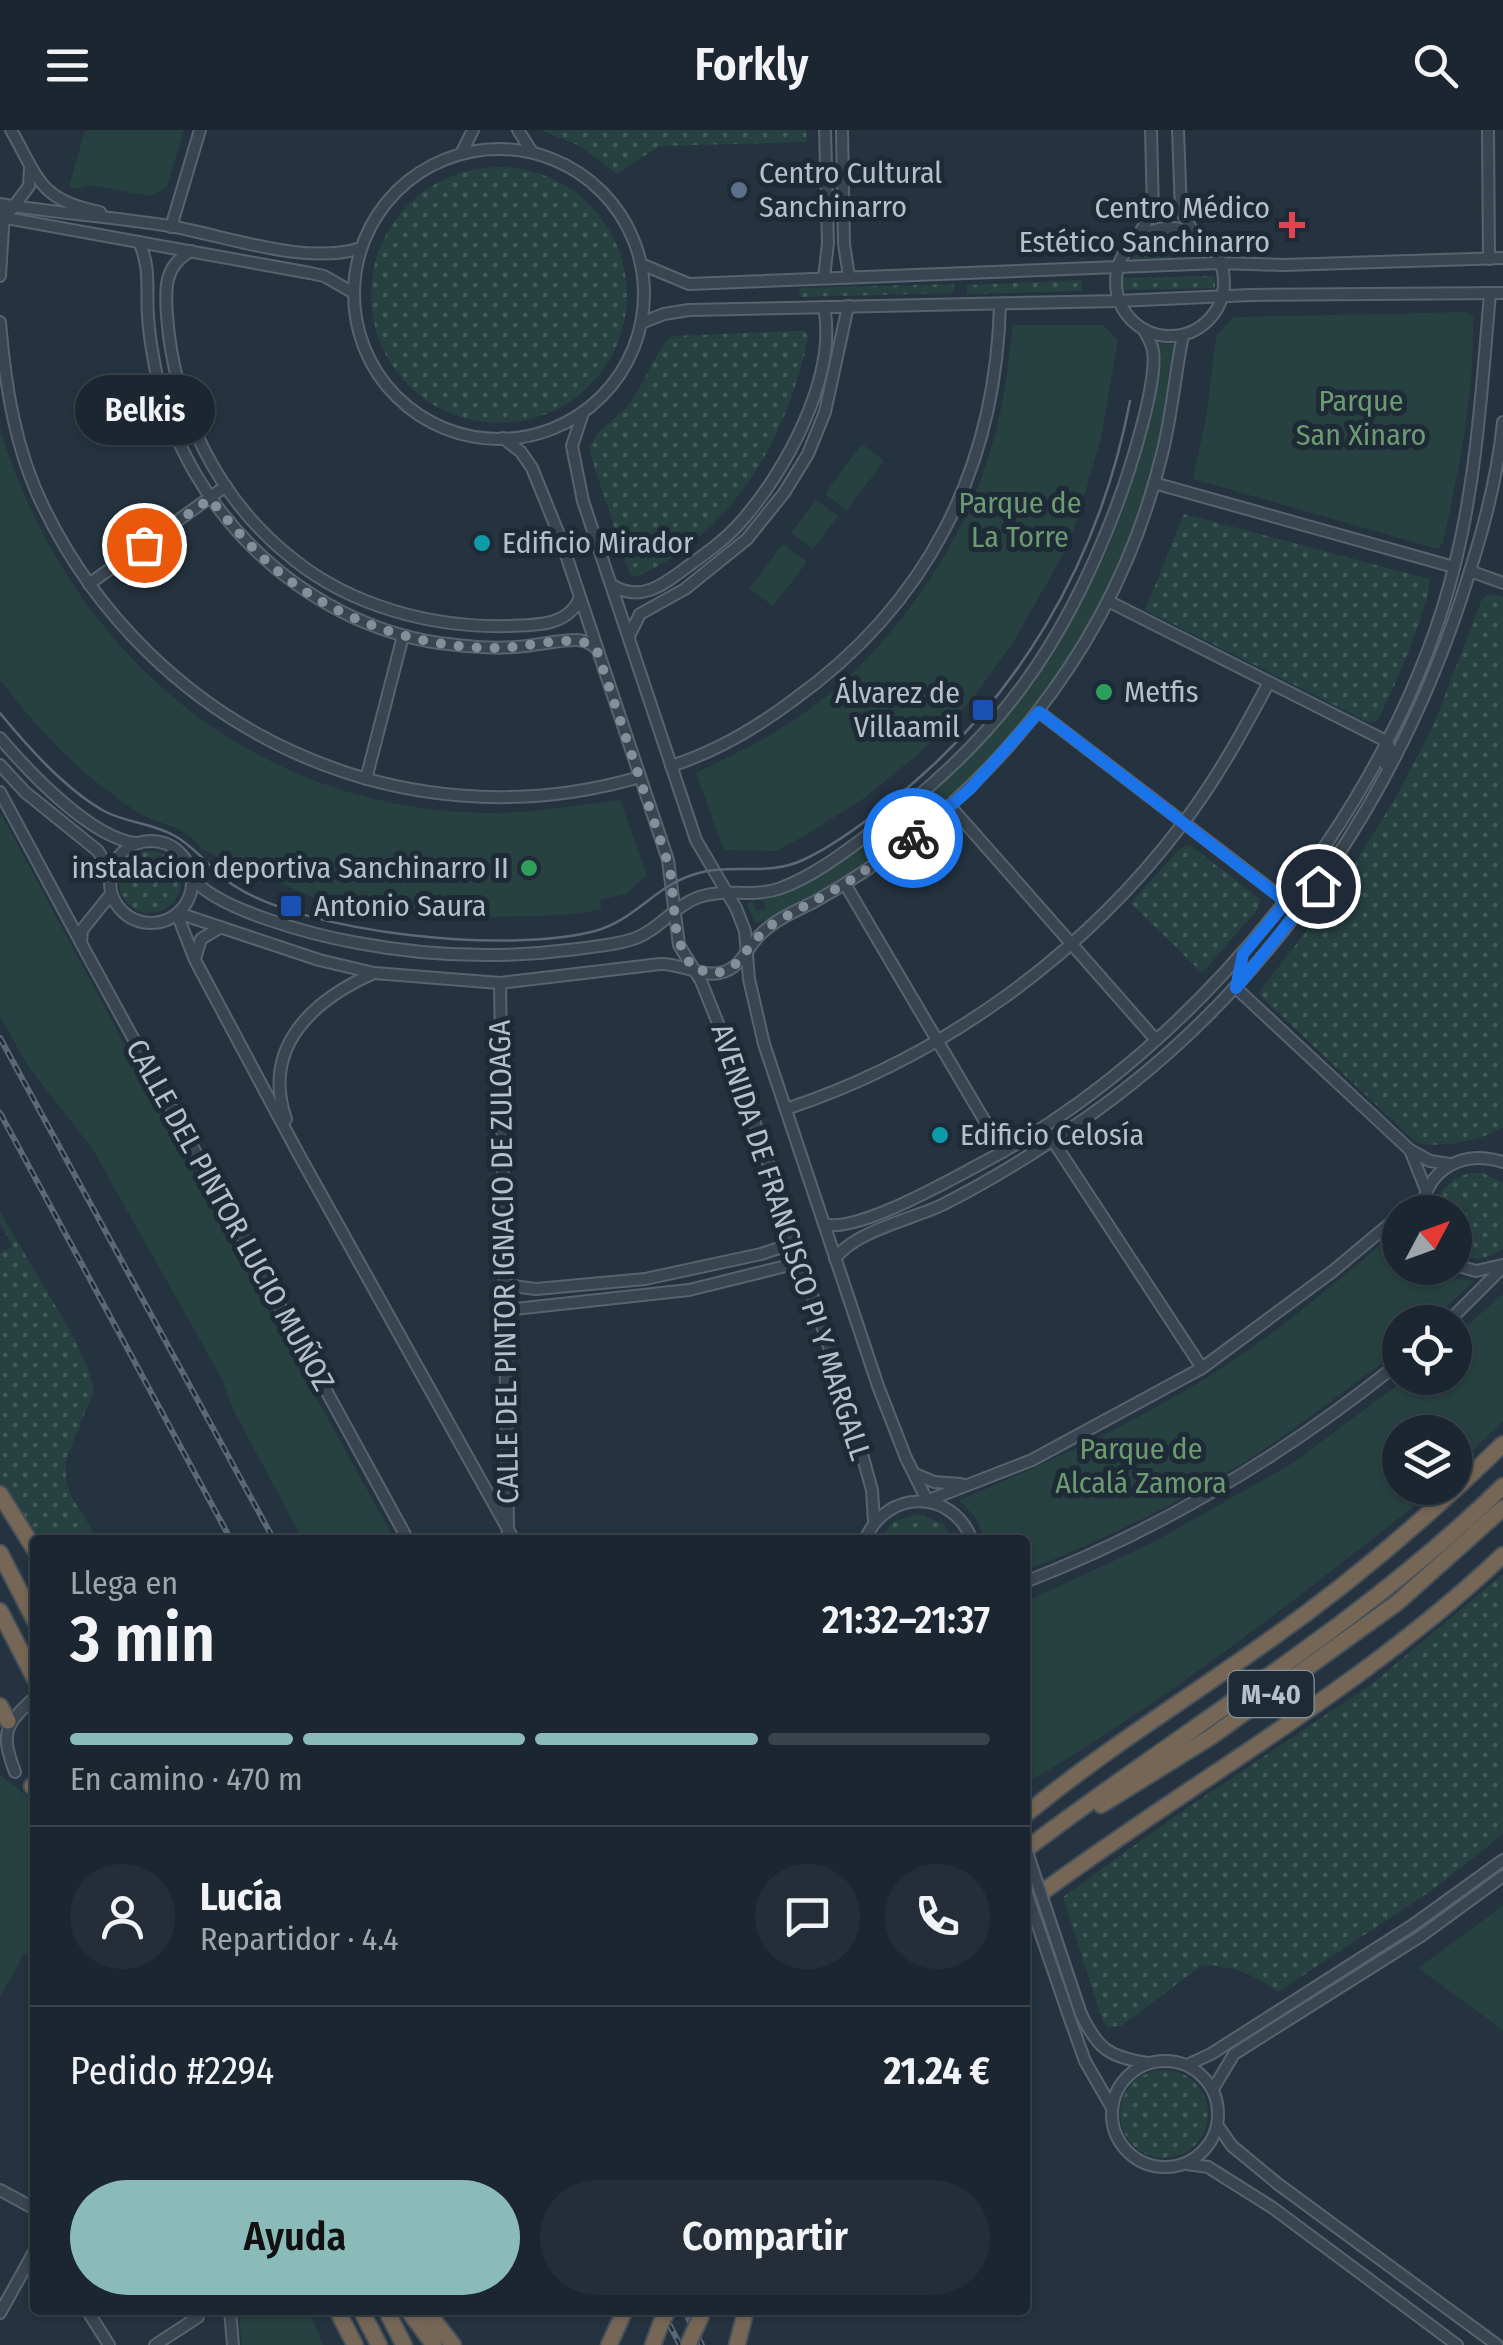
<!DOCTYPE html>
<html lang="es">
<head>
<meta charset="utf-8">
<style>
	:root { --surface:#1c2630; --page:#252e38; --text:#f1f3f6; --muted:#a0a5ab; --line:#3a434c; --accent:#8bbbb9 }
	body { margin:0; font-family:"Fira Sans Condensed",sans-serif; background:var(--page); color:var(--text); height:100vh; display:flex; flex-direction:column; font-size:38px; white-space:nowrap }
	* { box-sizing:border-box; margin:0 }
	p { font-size:32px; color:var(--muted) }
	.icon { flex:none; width:55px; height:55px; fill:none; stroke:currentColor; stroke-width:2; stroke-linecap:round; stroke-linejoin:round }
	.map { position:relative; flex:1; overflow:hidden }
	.drawer { position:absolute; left:30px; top:1405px; width:1000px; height:780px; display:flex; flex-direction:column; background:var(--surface); border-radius:10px; box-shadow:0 2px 8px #0004,0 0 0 2px var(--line) }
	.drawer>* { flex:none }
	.needle { width:65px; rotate:49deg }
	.buttons { position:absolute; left:1382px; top:1065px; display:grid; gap:20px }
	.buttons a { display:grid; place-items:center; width:90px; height:90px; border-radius:50%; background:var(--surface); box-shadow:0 2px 8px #0004,0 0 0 2px var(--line); font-size:50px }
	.pin { position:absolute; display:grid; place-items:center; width:85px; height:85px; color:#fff; margin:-42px; border:5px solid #fff; border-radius:50%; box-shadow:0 2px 10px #0007 }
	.courier { position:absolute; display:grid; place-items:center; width:100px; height:100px; margin:-50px; border:8px solid #1a73e8; border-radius:50%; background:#fff; color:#222; box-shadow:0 2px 12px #0007 }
	.bubble { position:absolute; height:70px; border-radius:35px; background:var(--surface); box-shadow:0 2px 8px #0004,0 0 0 2px var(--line); font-size:32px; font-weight:600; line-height:70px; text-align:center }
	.summary em { font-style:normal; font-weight:600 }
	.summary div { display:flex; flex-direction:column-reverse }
	.summary { display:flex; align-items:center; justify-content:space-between; height:170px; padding:0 40px }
	h1 { font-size:65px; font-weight:600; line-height:75px }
	.bar { display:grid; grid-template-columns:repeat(4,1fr); gap:15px 10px; align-content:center; height:120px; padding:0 40px }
	.bar i { height:12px; border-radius:8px; background:var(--line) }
	.bar .current { background:var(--accent) }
	.bar p { grid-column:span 4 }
	.line { display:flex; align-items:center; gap:25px; padding:0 40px; border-top:2px solid var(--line) }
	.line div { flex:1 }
	.round { display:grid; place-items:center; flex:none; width:105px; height:105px; border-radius:52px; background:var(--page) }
	.primary-button { display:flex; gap:20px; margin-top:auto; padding:20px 40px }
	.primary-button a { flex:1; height:115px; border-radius:60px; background:var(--accent); color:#111; font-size:40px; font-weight:600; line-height:115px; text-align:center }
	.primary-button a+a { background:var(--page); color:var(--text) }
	header { display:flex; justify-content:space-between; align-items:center; height:130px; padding:0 40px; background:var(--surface); font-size:45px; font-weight:600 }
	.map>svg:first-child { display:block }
</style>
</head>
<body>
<header><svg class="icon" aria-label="menu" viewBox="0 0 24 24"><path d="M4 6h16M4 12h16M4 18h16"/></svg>Forkly<svg class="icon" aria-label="search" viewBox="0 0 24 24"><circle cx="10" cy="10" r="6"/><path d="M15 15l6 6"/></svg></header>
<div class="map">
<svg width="1503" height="2215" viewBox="0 0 1503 2215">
	<defs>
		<pattern id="grass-dots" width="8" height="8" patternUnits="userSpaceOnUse" patternTransform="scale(2.5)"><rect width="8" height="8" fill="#274141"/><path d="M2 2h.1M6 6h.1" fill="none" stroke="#445b5b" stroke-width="1.8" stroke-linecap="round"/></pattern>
	</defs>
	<rect width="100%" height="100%" fill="#253340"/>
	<g fill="url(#grass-dots)">
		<polygon points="540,0 806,0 807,12 659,16 617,44 578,15"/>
		<circle cx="499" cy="165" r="128"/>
		<polygon points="1160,107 1185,109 1207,126 1131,129 1148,112"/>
		<polygon points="1215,146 1215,158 1123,160 1123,148"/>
		<polygon points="1081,150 1082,161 967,164 967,155"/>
		<polygon points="954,154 954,163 800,167 799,158"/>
		<path d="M 797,201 L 805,201 L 808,207 C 788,307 733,404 636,447 L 630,445 L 590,323 C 589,302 617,290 629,274 C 644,256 657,216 673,206 Z"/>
		<path d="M 1184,384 L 1429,449 C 1432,471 1390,570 1376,592 L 1368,592 L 1145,480 Z"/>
		<path d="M 1491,464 L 1503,467 L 1503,997 C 1487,1009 1436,1020 1416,1012 L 1260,866 L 1260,861 L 1336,763 L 1398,664 L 1434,594 L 1482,469 Z"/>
		<polygon points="1190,715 1260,769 1258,779 1202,843 1131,773 1179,719"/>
		<circle cx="150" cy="752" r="31"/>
		<path d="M 1470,1043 L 1483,1043 L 1503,1053 L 1503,1119 C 1487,1129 1472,1132 1455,1123 L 1455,1082 L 1433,1082 C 1438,1061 1448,1050 1470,1043 Z"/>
		<polygon points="0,1082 72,1204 89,1241 94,1260 66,1329 66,1348 70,1364 98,1410 36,1410 0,1353 0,1123 13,1116 0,1093"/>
		<polygon points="918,1384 943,1394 955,1410 878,1410 893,1392"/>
		<path d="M 1503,1444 L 1503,1704 L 1431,1761 L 1278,1862 C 1255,1845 1230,1833 1201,1836 L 1121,1896 L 1108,1897 L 1103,1892 L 1063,1767 L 1171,1689 L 1373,1553 Z"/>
		<circle cx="1164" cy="1984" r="44"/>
	</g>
	<g fill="#274141">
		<polygon points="85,0 184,0 167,56 151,66 89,55 77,59 69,57"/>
		<path d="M 1466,182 L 1473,186 C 1475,263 1459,339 1443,413 L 1438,419 L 1193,349 L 1206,288 L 1216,207 L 1233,187 Z"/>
		<path d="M 1013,195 L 1103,195 L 1118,210 L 1101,309 L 1070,412 L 1014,511 L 973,568 L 917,625 L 864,668 L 806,705 L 775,721 L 724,720 L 696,643 C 723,629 752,617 777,601 C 877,541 961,426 992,315 C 1004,276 1008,235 1013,195 Z"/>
		<path d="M 1158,213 L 1174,214 C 1154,426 1044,622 862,736 C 829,757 792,783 755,793 L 747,774 L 753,771 L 756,781 L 766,779 L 763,769 C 810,758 857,723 895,693 C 1024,591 1115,451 1149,289 C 1154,264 1155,238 1158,213 Z"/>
		<path d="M 0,299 C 68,520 248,678 484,683 C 531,684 574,675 620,670 L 647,745 L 626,764 L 600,770 L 601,780 L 563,785 L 465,788 L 327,773 L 204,721 C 186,699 179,699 153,690 C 139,685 120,670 108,661 C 67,631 31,590 0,550 Z"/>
		<polygon points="862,314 884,331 847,380 825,364"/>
		<polygon points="816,370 838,386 813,419 791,403"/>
		<polygon points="783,414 807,432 773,476 749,458"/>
		<polygon points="0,682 238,1126 395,1410 303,1410 235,1283 221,1247 93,1020 26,933 0,886"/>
		<path d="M 1400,1097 L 1400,1138 L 1433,1138 L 1452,1148 L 1474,1151 L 1430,1192 L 1400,1192 L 1400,1218 L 1385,1231 C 1343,1262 1302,1294 1260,1322 C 1187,1370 1106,1409 1025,1441 L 1025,1410 L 985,1410 L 976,1388 L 959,1370 C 1044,1335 1128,1296 1206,1248 C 1272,1207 1342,1149 1400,1097 Z"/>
		<path d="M 1503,1164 L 1503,1291 L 1455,1338 L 1455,1302 L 1400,1302 L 1400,1358 L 1435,1358 L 1422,1370 C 1294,1471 1165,1572 1025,1654 L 1025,1472 L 1150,1414 L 1293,1333 L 1407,1248 L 1455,1248 L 1455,1206 Z"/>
		<polygon points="0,1645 35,1672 35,1830 24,1824 0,1867"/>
		<polygon points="1503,1776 1503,1900 1418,1838"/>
		<polygon points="238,2180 309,2180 323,2215 242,2215"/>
	</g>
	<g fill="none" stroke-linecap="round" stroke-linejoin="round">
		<g stroke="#57636d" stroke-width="14">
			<g id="minor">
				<path d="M 11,0 C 39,49 39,70 100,82"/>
				<polyline points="518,0 532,22"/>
				<polyline points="842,0 844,114 849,146"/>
				<polyline points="1178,0 1181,81 1194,103"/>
				<polyline points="1488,0 1489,129"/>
				<circle cx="499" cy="164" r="145"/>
				<polyline points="461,24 473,0"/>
				<path d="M 0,74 C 56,83 113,87 170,96 C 226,106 306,136 361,118"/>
				<polyline points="11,80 29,56 30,38"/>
				<polyline points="0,87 310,143 324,146 352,162"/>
				<polyline points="171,97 200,0"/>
				<circle cx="1170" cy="152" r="54"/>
				<polyline points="1136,109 1153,81 1151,0"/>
				<path d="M 139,112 C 151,138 146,159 148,186 C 149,207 153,227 157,247 C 187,381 302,492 439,513 C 464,516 490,519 515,517 C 535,516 556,510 576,510 C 584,510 590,513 596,518"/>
				<path d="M 191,121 C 164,136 165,158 167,186 C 174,280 218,370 293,429 C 351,476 433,498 507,496 C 535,495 567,497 580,468"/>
				<polyline points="641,134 689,154 1220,133 1284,135 1503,128"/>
				<polyline points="0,146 4,82"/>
				<polyline points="824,148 828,113 825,0"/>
				<path d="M 0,192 C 5,254 15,319 43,376 C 151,599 400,717 640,647"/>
				<polyline points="641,193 664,184 689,180 1117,171 1251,165 1503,163"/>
				<polyline points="583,283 572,316 583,371 696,710 736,778 745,801 749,849 764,914 878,1256 906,1328 927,1370"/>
				<polyline points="503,308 521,322 532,338 560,407 668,730 679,815 701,851 740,948 848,1274 872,1360 874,1391"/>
				<polyline points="1154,353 1454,437"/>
				<polyline points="1470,441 1503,453"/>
				<polyline points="89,454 226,356"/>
				<path d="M 612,455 C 640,473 663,455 687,437 C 705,424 725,410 740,393 C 785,343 838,246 824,177"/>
				<polyline points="1108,471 1386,611 1392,622 1385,634"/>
				<polyline points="629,506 640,484 685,459 747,409 784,363 808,324 825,282 848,176"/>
				<polyline points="1039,582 1286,771"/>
				<path d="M 0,608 C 29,642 90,707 135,713"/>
				<polyline points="0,635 25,662 98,721 111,744"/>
				<path d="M 671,636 C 715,622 756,598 792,571 C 927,475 996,339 1000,174"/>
				<polyline points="366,649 403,506"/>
				<polyline points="0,662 80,811"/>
				<polyline points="951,677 1156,910"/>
				<circle cx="151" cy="752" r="41"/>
				<path d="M 192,747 C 215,780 318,806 358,813 C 432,827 502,829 577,819 C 596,816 618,815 636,808 C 660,799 674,776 699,767 C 725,758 754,768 781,758 C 816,745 847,720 877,698 C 998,610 1065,514 1117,375 C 1129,343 1158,253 1153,221 C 1152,214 1147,206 1144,200"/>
				<polyline points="845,754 1003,1022"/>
				<polyline points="111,764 82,800 81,813 408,1410"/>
				<path d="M 178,783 L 319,830 L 374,843 L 500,853 L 660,834 C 679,833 703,847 719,843 C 742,839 747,816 762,803 C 776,789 796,781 814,772 C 986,676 1115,518 1162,324 C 1172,285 1175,244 1183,205"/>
				<polyline points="177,784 195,830 298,1023 514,1410"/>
				<polyline points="195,829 201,809 221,797"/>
				<polyline points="500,853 508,1400 506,1410"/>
				<polyline points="1236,858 1410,1020 1430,1031 1449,1034"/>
				<path d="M 786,979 C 941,928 1082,826 1181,696 C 1215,652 1242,603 1268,554"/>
				<path d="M 286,989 C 261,917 313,870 374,843"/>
				<polyline points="1053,1011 1202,1238"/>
				<polyline points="1410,1020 1426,1060"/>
				<path d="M 1421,1082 C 1427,1039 1462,1019 1503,1032"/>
				<path d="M 824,1094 C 857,1104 951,1049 984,1032 C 1199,919 1397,671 1455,434 C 1477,345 1482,255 1490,164"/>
				<path d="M 835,1129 C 853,1102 912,1089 942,1075 C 978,1057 1013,1036 1047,1014 C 1246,889 1388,690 1461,469 C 1480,411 1497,353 1503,292"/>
				<polyline points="1455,1135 1476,1141 1502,1135"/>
				<polyline points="505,1155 536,1159 645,1149 761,1124 782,1117 792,1104"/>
				<polyline points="505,1180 689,1160 786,1136 794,1136 803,1142"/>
				<polyline points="1448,1192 1503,1137"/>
				<polyline points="915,1344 934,1352 961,1354"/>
				<polyline points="929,1370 1032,1330 1202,1238 1333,1141 1400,1085"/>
				<path d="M 865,1410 C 886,1359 952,1358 972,1410"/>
				<path d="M 1025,1452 C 1162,1399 1286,1324 1400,1232"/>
				<path d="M 15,1642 C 0,1602 5,1595 35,1567"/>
				<path d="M 1081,1884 C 1098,1920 1110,1927 1148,1933"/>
				<polyline points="1071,1892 1085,1931 1112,1978"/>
				<circle cx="1165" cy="1984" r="53"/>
				<polyline points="1187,1935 1211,1924 1413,1795 1503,1730"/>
				<polyline points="1213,1959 1234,1924 1421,1806 1503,1746"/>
				<polyline points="1218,1996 1232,2016 1278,2054 1497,2215"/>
				<polyline points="1187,2034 1208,2037 1273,2078 1457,2215"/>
				<polyline points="0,2060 35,2079"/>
				<polyline points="87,2180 109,2215"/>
				<polyline points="230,2180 233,2215"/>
				<polyline points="0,2183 35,2120"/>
				<polyline points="155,2215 198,2187"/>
			</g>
		</g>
		<g stroke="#44505a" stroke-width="19">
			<g id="highway">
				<polyline points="0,1364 35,1420"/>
				<polyline points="0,1423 35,1491"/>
				<polyline points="0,1481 35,1549"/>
				<polyline points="0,1576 8,1591"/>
				<polyline points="32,1656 35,1659"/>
				<polyline points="1101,1675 1212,1606 1398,1472 1503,1378"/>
				<path d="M 1025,1685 C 1102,1621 1187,1569 1268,1511 C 1352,1452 1430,1385 1503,1314"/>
				<path d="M 1025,1720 C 1185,1598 1359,1497 1503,1356"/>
				<path d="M 1025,1775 C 1183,1656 1359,1562 1503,1425"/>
				<polyline points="337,2180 355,2215"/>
				<polyline points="361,2180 379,2215"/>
				<polyline points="386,2180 404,2215"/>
				<polyline points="408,2180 434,2215"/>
				<polyline points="426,2180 453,2215"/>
				<polyline points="609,2215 625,2180"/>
				<polyline points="653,2215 661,2193"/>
				<polyline points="737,2215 746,2180"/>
			</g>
		</g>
		<use href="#minor" stroke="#394550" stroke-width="10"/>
		<use href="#highway" stroke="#766656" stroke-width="15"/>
		<path stroke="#5b6977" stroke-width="2.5" d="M 0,583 C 28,617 65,659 104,681 C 126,693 153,693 175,706 C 198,719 212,741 233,755 C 307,804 509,824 595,801 C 633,791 655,757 692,745 C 728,732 767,747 803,730 C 833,716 860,696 885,676 C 1016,575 1099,433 1130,271"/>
		<g stroke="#5b6977" stroke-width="6">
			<g id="rail">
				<polyline points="0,908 274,1410"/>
				<polyline points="0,983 231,1410"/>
				<polyline points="662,2180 680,2215"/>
				<polyline points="684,2180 702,2215"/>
			</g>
		</g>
		<use href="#rail" stroke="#1e2a35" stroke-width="2.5" stroke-dasharray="8" stroke-linecap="butt"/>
		<g stroke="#57636d" stroke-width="14" stroke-linecap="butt">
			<g id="minor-bridge">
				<polyline points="1025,1716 1081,1884"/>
				<polyline points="1025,1758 1071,1892"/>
			</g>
		</g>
		<g stroke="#44505a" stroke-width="19" stroke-linecap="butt">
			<g id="highway-bridge">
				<polyline points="661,2193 668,2180"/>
				<polyline points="688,2215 702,2184"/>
			</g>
		</g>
		<use href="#minor-bridge" stroke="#394550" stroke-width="10"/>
		<use href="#highway-bridge" stroke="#766656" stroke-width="15"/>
	</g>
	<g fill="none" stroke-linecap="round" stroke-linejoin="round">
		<path stroke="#838f9a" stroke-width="10" stroke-dasharray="0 18" d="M 144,415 L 210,369 C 230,393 250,417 273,437 C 334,490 419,519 499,518 C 526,518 576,502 596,518 L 670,739 L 677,808 L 692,838 L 716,844 L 734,836 L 757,808 L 774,793 L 845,754 L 913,708"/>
		<polyline stroke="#1a73e8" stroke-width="12" points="913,708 970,659 1039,582 1286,772 1243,824 1236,858 1318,756"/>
	</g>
	<circle fill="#5c6f8a" stroke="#1e2a35" stroke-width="4" cx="739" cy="60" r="10"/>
	<path fill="#e0444e" stroke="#1e2a35" stroke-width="4" d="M1287 80h10v10h10v10h-10v10h-10v-10h-10v-10h10z"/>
	<g fill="#0f9aa8" stroke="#1e2a35" stroke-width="4">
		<circle cx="482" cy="413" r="10"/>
		<circle cx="940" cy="1005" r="10"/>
	</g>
	<g fill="#2e9e5b" stroke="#1e2a35" stroke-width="4">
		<circle cx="1104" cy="562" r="10"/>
		<circle cx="529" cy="738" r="10"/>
	</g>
	<g fill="#1a4fb4" stroke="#1e2a35" stroke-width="4">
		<rect x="971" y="568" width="24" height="24" rx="5"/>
		<rect x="279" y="764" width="24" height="24" rx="5"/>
	</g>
	<g text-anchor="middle" stroke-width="10" stroke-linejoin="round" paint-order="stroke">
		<rect fill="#1e2a35" stroke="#88939d" stroke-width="2.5" x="1228.5" y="1541" width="85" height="46" rx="8"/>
		<g font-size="28" font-weight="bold" fill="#b5c0ca">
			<text x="1271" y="1574">M-40</text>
		</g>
		<g font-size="30" fill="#b5c0ca" stroke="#1e2a35" text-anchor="start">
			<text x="759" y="53">Centro Cultural<tspan x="759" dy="34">Sanchinarro</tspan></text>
			<text x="1270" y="88" text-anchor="end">Centro Médico<tspan x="1270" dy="34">Estético Sanchinarro</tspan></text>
			<text x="502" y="423">Edificio Mirador</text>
			<text x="1124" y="572">Metfis</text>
			<text x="960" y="573" text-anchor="end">Álvarez de<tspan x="960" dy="34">Villaamil</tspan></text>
			<text x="509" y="748" text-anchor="end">instalacion deportiva Sanchinarro II</text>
			<text x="314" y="786">Antonio Saura</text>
			<text x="960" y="1015">Edificio Celosía</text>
		</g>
		<g font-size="30" fill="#6c9b72" stroke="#1e2a35">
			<text x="1361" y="281">Parque<tspan x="1361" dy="34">San Xinaro</tspan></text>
			<text x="1020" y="383">Parque de<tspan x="1020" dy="34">La Torre</tspan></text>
			<text x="1141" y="1329">Parque de<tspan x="1141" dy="34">Alcalá Zamora</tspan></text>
		</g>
		<g font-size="30" fill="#b5c0ca" stroke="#1e2a35">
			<text transform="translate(230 1085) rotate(61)" y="10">CALLE DEL PINTOR LUCIO MUÑOZ</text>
			<text transform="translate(791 1112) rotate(72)" y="10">AVENIDA DE FRANCISCO PI Y MARGALL</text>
			<text transform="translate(504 1132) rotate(-91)" y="10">CALLE DEL PINTOR IGNACIO DE ZULOAGA</text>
		</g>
	</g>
</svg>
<div class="buttons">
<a><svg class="needle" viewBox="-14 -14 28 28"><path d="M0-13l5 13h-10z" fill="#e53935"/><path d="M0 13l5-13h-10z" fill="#a0a5ab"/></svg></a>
<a><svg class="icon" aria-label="locate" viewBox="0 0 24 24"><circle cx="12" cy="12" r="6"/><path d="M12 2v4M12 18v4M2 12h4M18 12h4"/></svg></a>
<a><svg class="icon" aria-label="layers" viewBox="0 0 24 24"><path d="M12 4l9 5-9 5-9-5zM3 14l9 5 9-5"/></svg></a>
</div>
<div class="pin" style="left:144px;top:415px;background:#ea580c"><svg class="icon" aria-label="bag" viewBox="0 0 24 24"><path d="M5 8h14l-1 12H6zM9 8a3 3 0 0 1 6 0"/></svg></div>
<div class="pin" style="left:1318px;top:756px;background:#1f2937"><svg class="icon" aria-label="home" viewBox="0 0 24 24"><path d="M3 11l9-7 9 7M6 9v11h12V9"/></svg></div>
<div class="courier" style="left:913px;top:708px"><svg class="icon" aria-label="bike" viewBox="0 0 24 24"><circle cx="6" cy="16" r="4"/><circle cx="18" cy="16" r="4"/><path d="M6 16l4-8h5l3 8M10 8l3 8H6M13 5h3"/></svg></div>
<div class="bubble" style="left:75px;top:245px;width:140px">Belkis</div>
<section class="drawer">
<div class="summary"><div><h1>3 min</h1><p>Llega en</p></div><em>21:32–21:37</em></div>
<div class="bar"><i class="current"></i><i class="current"></i><i class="current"></i><i></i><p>En camino · 470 m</p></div>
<div class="line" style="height:180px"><a class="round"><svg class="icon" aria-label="person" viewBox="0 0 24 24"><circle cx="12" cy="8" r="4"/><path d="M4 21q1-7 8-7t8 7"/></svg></a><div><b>Lucía</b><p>Repartidor · 4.4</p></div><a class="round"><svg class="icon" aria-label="chat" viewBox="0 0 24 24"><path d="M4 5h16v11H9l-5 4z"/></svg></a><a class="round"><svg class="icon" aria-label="phone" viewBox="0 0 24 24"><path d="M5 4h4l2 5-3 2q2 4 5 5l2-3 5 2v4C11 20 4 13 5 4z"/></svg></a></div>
<div class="line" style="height:130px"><div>Pedido #2294</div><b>21.24 €</b></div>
<div class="primary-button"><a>Ayuda</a><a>Compartir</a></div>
</section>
</div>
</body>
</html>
